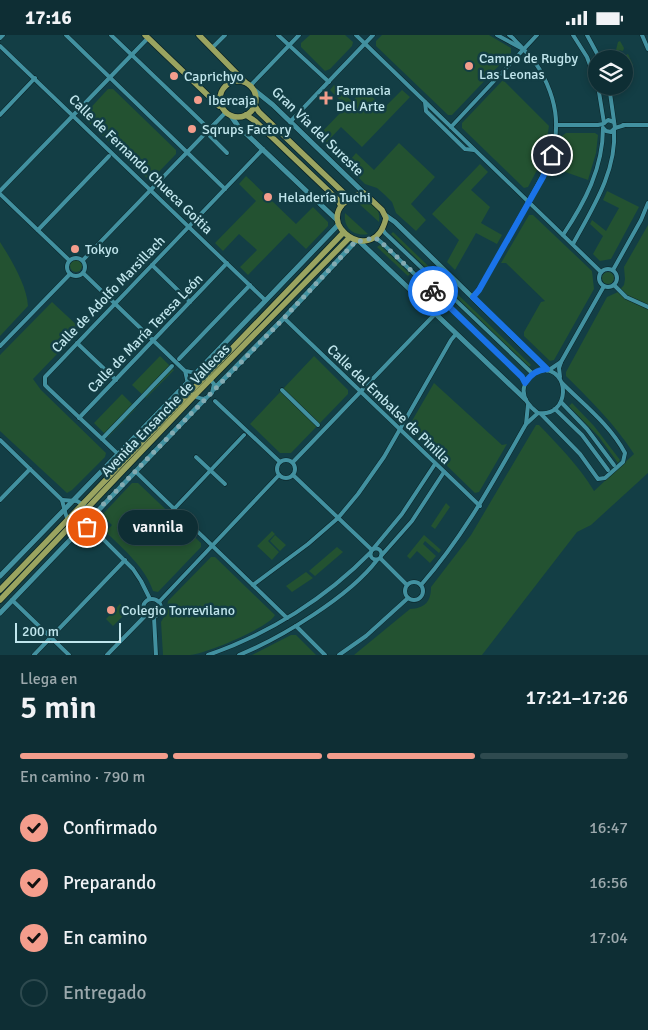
<!DOCTYPE html>
<html lang="es">
<head>
<meta charset="utf-8">
<style>
	:root { --surface:#0e2e34; --page:#1c3a40; --text:#f1f3f6; --muted:#9ba8ac; --line:#2e4a4f; --accent:#f49d8c }
	body { margin:0; font-family:Signika,sans-serif; background:var(--page); color:var(--text); height:100vh; display:flex; flex-direction:column; font-size:19px; white-space:nowrap }
	* { box-sizing:border-box; margin:0 }
	p { font-size:16px; color:var(--muted) }
	.icon { flex:none; width:28px; height:28px; fill:none; stroke:currentColor; stroke-width:2; stroke-linecap:round; stroke-linejoin:round }
	.map { position:relative; height:620px; overflow:hidden }
	.details { display:flex; flex-direction:column; background:var(--surface); flex:1 }
	.details>* { flex:none }
	.tools { position:absolute; left:588px; top:15px; display:grid; gap:10px }
	.tools a { display:grid; place-items:center; width:45px; height:45px; border-radius:50%; background:var(--surface); box-shadow:0 2px 8px #0003,0 0 0 1px var(--line); font-size:25px }
	.scale { position:absolute; left:15px; bottom:12px; width:106px; box-sizing:border-box; padding-left:5px; border:2px solid #c1e6ed; border-top:0; font-size:14px; line-height:18px; white-space:nowrap; color:#c1e6ed; -webkit-text-stroke:4px #133e45; paint-order:stroke }
	.pin { position:absolute; display:grid; place-items:center; width:42px; height:42px; color:#fff; margin:-21px; border:2px solid #fff; border-radius:50%; box-shadow:0 1px 5px #0007 }
	.courier { position:absolute; display:grid; place-items:center; width:50px; height:50px; margin:-25px; border:4px solid #1a73e8; border-radius:50%; background:#fff; color:#222; box-shadow:0 1px 6px #0007 }
	.bubble { position:absolute; height:35px; border-radius:18px; background:var(--surface); box-shadow:0 2px 8px #0003,0 0 0 1px var(--line); font-size:16px; font-weight:600; line-height:35px; text-align:center }
	.summary em { font-style:normal; font-weight:600 }
	.summary div { display:flex; flex-direction:column-reverse }
	.summary { display:flex; align-items:center; justify-content:space-between; height:85px; padding:0 20px }
	h1 { font-size:32px; font-weight:600; line-height:38px }
	.bar { display:grid; grid-template-columns:repeat(4,1fr); gap:8px 5px; align-content:center; height:60px; padding:0 20px }
	.bar i { height:6px; border-radius:4px; background:var(--line) }
	.bar .on { background:var(--accent) }
	.bar p { grid-column:span 4 }
	ol { padding:0 20px; list-style:none }
	li { display:flex; align-items:center; gap:15px; height:55px }
	li p { margin-inline-start:auto }
	li .icon { padding:5px; border-radius:50%; background:var(--accent); color:#111; stroke-width:4 }
	li:last-child { color:var(--muted) }
	li i { width:28px; height:28px; border:2px solid var(--line); border-radius:50% }
	.status { display:flex; justify-content:space-between; align-items:center; height:35px; padding:0 25px; background:var(--surface); direction:ltr }
	.status svg { height:14px; fill:currentColor }
	.map>svg:first-child { display:block }
</style>
</head>
<body>
<div class="status"><b>17:16</b><svg viewBox="0 0 49 12"><path d="M0 12V9h3v3zM5 12V6h3v6zM10 12V3h3v9zM15 12V0h3v12zM26 1h20v11H26zM47 4h2v5h-2z"/></svg></div>
<div class="map">
<svg width="648" height="620" viewBox="0 0 648 620">
	<rect width="100%" height="100%" fill="#133e45"/>
	<g fill="#235231">
		<polygon points="310,0 345,0 353,7 352,11 330,34 325,36 301,12 301,8"/>
		<polygon points="382,0 489,0 511,13 511,18 452,80 448,80 376,11 376,6"/>
		<polygon points="620,6 624,13 623,16 619,15 621,20 626,20 628,19 633,30 625,34 624,33 624,24 620,24 620,20 616,15 618,7"/>
		<polygon points="503,45 549,91 544,122 528,152 524,153 462,93 462,88"/>
		<polygon points="334,50 352,66 364,54 384,73 402,55 410,62 362,112 341,92 325,109 317,102 346,72 330,55"/>
		<polygon points="108,54 113,54 176,115 176,119 152,144 148,144 85,84 85,79"/>
		<polygon points="566,98 595,98 598,100 596,118 588,145 554,133 558,122 562,101"/>
		<polygon points="399,108 435,142 411,169 426,185 416,196 396,178 392,167 385,160 377,153 365,149 346,130 356,118 374,135"/>
		<polygon points="480,129 488,137 471,155 490,172 481,188 502,200 497,209 476,198 455,235 447,227 459,205 432,179"/>
		<polygon points="246,141 296,189 313,172 328,187 328,191 306,214 289,198 248,240 240,232 257,215 239,199 223,216 215,208 256,166 239,149"/>
		<polygon points="607,156 639,172 611,224 600,226 593,219 603,201 590,189 592,185 606,196 619,173 603,165"/>
		<path d="M 359,165 C 373,166 381,174 379,187 L 356,166 Z"/>
		<path d="M 345,178 L 368,199 C 353,202 343,192 345,178 Z"/>
		<polygon points="529,180 533,180 592,236 594,254 554,325 550,326 524,301 524,297 541,267 545,266 506,228 501,228"/>
		<path d="M 648,190 L 648,438 L 591,490 L 577,497 L 482,620 L 354,620 L 410,574 C 425,573 431,567 431,552 L 471,500 L 536,390 L 539,390 C 559,411 579,431 594,456 L 634,419 C 614,388 592,367 566,341 L 566,337 L 607,262 L 618,257 L 624,250 L 625,244 L 624,232 Z"/>
		<polygon points="393,197 531,330 529,332 391,199"/>
		<path d="M 0,207 C 11,224 27,251 28,271 L 0,301 Z"/>
		<polygon points="380,210 410,239 408,241 377,212"/>
		<circle cx="76" cy="231" r="6"/>
		<circle cx="608" cy="243" r="6"/>
		<polygon points="52,267 81,294 33,344 41,355 106,418 105,422 72,455 67,458 0,396 0,320"/>
		<polygon points="160,321 174,335 146,363 132,350"/>
		<polygon points="314,321 348,355 348,359 291,418 280,418 250,389"/>
		<polygon points="434,348 502,410 507,409 479,457 475,458 410,395 409,391"/>
		<polygon points="122,359 136,373 108,402 94,388"/>
		<polygon points="572,368 594,391 620,425 618,428 599,402 569,371"/>
		<path d="M 132,448 L 138,448 L 201,508 L 201,512 L 158,557 L 153,556 C 145,532 123,514 106,497 L 112,490 L 102,480 Z"/>
		<polygon points="446,468 450,472 435,494 431,491"/>
		<polygon points="272,496 275,499 268,506 279,517 272,525 257,511"/>
		<polygon points="275,500 286,510 280,516 270,506"/>
		<polygon points="424,500 441,515 439,518 425,506 423,509 436,521 430,528 417,516 410,524 407,521"/>
		<polygon points="337,512 343,517 315,541 309,536"/>
		<path d="M 211,522 L 215,522 L 275,580 C 270,592 205,619 190,620 C 181,620 172,620 163,620 L 161,587 L 166,578 L 168,566 Z"/>
		<polygon points="306,537 313,543 292,557 286,551"/>
		<polygon points="120,569 128,576 113,591 106,584"/>
		<polygon points="291,600 296,600 316,620 252,620"/>
	</g>
	<g fill="none" stroke-linecap="round" stroke-linejoin="round">
		<g stroke="#0a2327" stroke-width="5">
			<g id="street">
				<polyline points="66,0 225,154"/>
				<polyline points="111,0 206,91"/>
				<polyline points="278,0 329,47"/>
				<polyline points="356,0 601,237"/>
				<polyline points="497,0 521,13"/>
				<polyline points="573,0 587,22 596,46"/>
				<polyline points="587,0 600,24"/>
				<polyline points="642,0 648,14"/>
				<polyline points="0,3 3,0"/>
				<polyline points="0,11 265,265"/>
				<polyline points="212,13 225,0"/>
				<polyline points="251,50 299,0"/>
				<polyline points="598,51 604,88"/>
				<polyline points="609,51 615,93"/>
				<polyline points="425,67 426,76 465,114 474,115"/>
				<polyline points="0,80 35,43"/>
				<polyline points="290,87 373,0"/>
				<polyline points="556,90 598,90 603,89 608,85 614,87"/>
				<polyline points="623,90 648,90"/>
				<polyline points="451,92 537,0"/>
				<polyline points="603,93 606,96 611,97 615,93 625,90"/>
				<polyline points="210,101 227,118"/>
				<polyline points="0,156 148,3"/>
				<polyline points="0,159 69,225"/>
				<polyline points="382,193 385,198 533,339"/>
				<polyline points="38,195 109,121"/>
				<path d="M 563,200 C 585,167 603,133 603,93"/>
				<polyline points="374,202 381,207 522,342 525,347"/>
				<path d="M 573,209 C 592,174 617,136 614,95"/>
				<circle cx="76" cy="232" r="9"/>
				<polyline points="83,225 225,78"/>
				<polyline points="152,230 190,267"/>
				<circle cx="608" cy="243" r="9"/>
				<polyline points="613,235 641,185 648,168"/>
				<path d="M 83,238 L 185,336 C 189,350 188,363 205,364 L 212,358 L 214,349 C 206,339 197,338 185,336"/>
				<polyline points="614,250 626,262 648,272"/>
				<path d="M 473,262 C 490,240 503,212 517,187 C 547,133 575,97 540,35 C 533,23 522,13 513,3 L 509,0"/>
				<polyline points="284,283 480,471"/>
				<polyline points="77,308 116,345"/>
				<polyline points="0,311 70,239"/>
				<polyline points="179,324 250,250"/>
				<path d="M 540,335 C 572,332 570,383 538,378 C 519,364 518,347 540,335 Z"/>
				<polyline points="549,335 561,327"/>
				<polyline points="560,342 559,333 561,327 604,251"/>
				<polyline points="282,355 318,390"/>
				<polyline points="215,366 280,427"/>
				<polyline points="561,367 587,394 614,430"/>
				<polyline points="555,374 582,400 608,435"/>
				<path d="M 541,379 L 580,419 L 598,444 L 605,443 L 623,427 L 625,418 C 610,390 584,370 562,348"/>
				<polyline points="79,383 227,228"/>
				<polyline points="526,389 528,370"/>
				<polyline points="102,404 172,331"/>
				<polyline points="0,405 62,465"/>
				<polyline points="118,419 49,354 45,350 45,342 263,114"/>
				<polyline points="196,422 225,449"/>
				<circle cx="286" cy="434" r="9"/>
				<polyline points="293,427 435,279"/>
				<polyline points="136,437 287,583"/>
				<polyline points="293,440 372,515"/>
				<polyline points="0,465 30,434"/>
				<polyline points="174,474 244,400"/>
				<path d="M 93,494 C 65,488 69,492 62,465 L 77,466 L 88,473 L 91,478 L 93,494 L 133,534 L 141,546 L 150,564"/>
				<circle cx="376" cy="519" r="5.5"/>
				<polyline points="373,514 402,479 435,429"/>
				<polyline points="381,521 412,486 444,437"/>
				<polyline points="380,523 407,550"/>
				<circle cx="414" cy="556" r="9"/>
				<polyline points="253,550 308,509 338,483 358,459 384,422 451,305 456,299"/>
				<path d="M 421,550 C 464,501 494,445 526,389 L 538,378"/>
				<circle cx="152" cy="573" r="9"/>
				<polyline points="12,565 69,620"/>
				<polyline points="159,567 279,440"/>
				<polyline points="154,582 156,620"/>
				<polyline points="296,591 325,620"/>
				<polyline points="34,620 125,525"/>
				<polyline points="107,620 146,580"/>
				<path d="M 208,620 C 269,599 326,563 371,517"/>
				<path d="M 239,620 C 281,603 350,561 377,525"/>
				<polyline points="339,620 366,601 408,563"/>
			</g>
		</g>
		<g stroke="#0a2327" stroke-width="6">
			<g id="secondary">
				<polyline points="253,54 273,70 364,158"/>
				<polyline points="231,81 238,91 337,185"/>
				<polyline points="385,180 395,187 547,335"/>
				<polyline points="360,207 525,364"/>
				<polyline points="196,338 338,190"/>
				<polyline points="214,354 284,283 356,206"/>
				<polyline points="0,541 188,347"/>
				<polyline points="0,578 205,364"/>
			</g>
		</g>
		<g stroke="#0a2327" stroke-width="7">
			<g id="primary">
				<polyline points="145,0 219,71"/>
				<polyline points="199,0 245,47"/>
				<circle cx="238" cy="64" r="18"/>
				<polyline points="255,71 259,77 349,163"/>
				<polyline points="246,80 255,86 337,164 341,171"/>
				<path d="M 364,158 L 382,175 L 386,183 C 373,239 298,177 364,158 Z"/>
				<polyline points="0,555 343,198"/>
				<polyline points="0,565 194,361 349,203"/>
			</g>
		</g>
		<use href="#street" stroke="#4291a0" stroke-width="4"/>
		<use href="#secondary" stroke="#4291a0" stroke-width="5"/>
		<use href="#primary" stroke="#9aa460" stroke-width="5.5"/>
	</g>
	<g fill="none" stroke-linecap="round" stroke-linejoin="round">
		<polyline stroke="#84abb2" stroke-width="5" stroke-dasharray="0 9" points="87,492 92,494 90,483 284,283 356,206 364,206 374,202 381,207 433,256"/>
		<path stroke="#1a73e8" stroke-width="6" d="M 433,256 L 522,342 L 525,348 C 531,339 537,335 547,334 L 473,262 L 479,255 L 543,142 L 552,120"/>
	</g>
	<g fill="#f49d8c" stroke="#133e45" stroke-width="2">
		<circle cx="469" cy="31" r="5"/>
		<circle cx="174" cy="41" r="5"/>
		<path d="M323.5 55.5h5v5h5v5h-5v5h-5v-5h-5v-5h5z"/>
		<circle cx="198" cy="65" r="5"/>
		<circle cx="192" cy="94" r="5"/>
		<circle cx="268" cy="162" r="5"/>
		<circle cx="75" cy="214" r="5"/>
		<circle cx="111" cy="575" r="5"/>
	</g>
	<g text-anchor="middle" stroke-width="5" stroke-linejoin="round" paint-order="stroke">
		<g font-size="14" fill="#c1e6ed" stroke="#133e45" text-anchor="start">
			<text x="479" y="28">Campo de Rugby<tspan x="479" dy="16">Las Leonas</tspan></text>
			<text x="184" y="46">Caprichyo</text>
			<text x="336" y="60">Farmacia<tspan x="336" dy="16">Del Arte</tspan></text>
			<text x="208" y="70">Ibercaja</text>
			<text x="202" y="99">Sqrups Factory</text>
			<text x="278" y="167">Heladería Tuchi</text>
			<text x="85" y="219">Tokyo</text>
			<text x="121" y="580">Colegio Torrevilano</text>
		</g>
		<g font-size="14" fill="#c1e6ed" stroke="#133e45">
			<text transform="translate(318 96) rotate(44)" y="5">Gran Vía del Sureste</text>
			<text transform="translate(141 129) rotate(44)" y="5">Calle de Fernando Chueca Goitia</text>
			<text transform="translate(108 259) rotate(-46)" y="5">Calle de Adolfo Marsillach</text>
			<text transform="translate(145 298) rotate(-46)" y="5">Calle de María Teresa León</text>
			<text transform="translate(389 369) rotate(44)" y="5">Calle del Embalse de Pinilla</text>
			<text transform="translate(165 375) rotate(-46)" y="5">Avenida Ensanche de Vallecas</text>
		</g>
	</g>
</svg>
<div class="tools">
<a><svg class="icon" aria-label="layers" viewBox="0 0 24 24"><path d="M12 4l9 5-9 5-9-5zM3 14l9 5 9-5"/></svg></a>
</div>
<div class="scale">200 m</div>
<div class="pin" style="left:87px;top:492px;background:#ea580c"><svg class="icon" aria-label="bag" viewBox="0 0 24 24"><path d="M5 8h14l-1 12H6zM9 8a3 3 0 0 1 6 0"/></svg></div>
<div class="pin" style="left:552px;top:120px;background:#1f2937"><svg class="icon" aria-label="home" viewBox="0 0 24 24"><path d="M3 11l9-7 9 7M6 9v11h12V9"/></svg></div>
<div class="courier" style="left:433px;top:256px"><svg class="icon" aria-label="bike" viewBox="0 0 24 24"><circle cx="6" cy="16" r="4"/><circle cx="18" cy="16" r="4"/><path d="M6 16l4-8h5l3 8M10 8l3 8H6M13 5h3"/></svg></div>
<div class="bubble" style="left:118px;top:475px;width:80px">vannila</div>
</div>
<section class="details">
<div class="summary"><div><h1>5 min</h1><p>Llega en</p></div><em>17:21–17:26</em></div>
<div class="bar"><i class="on"></i><i class="on"></i><i class="on"></i><i></i><p>En camino · 790 m</p></div>
<ol>
<li><svg class="icon" aria-label="check" viewBox="0 0 24 24"><path d="M5 12l5 5 9-10"/></svg>Confirmado<p>16:47</p></li>
<li><svg class="icon" aria-label="check" viewBox="0 0 24 24"><path d="M5 12l5 5 9-10"/></svg>Preparando<p>16:56</p></li>
<li><svg class="icon" aria-label="check" viewBox="0 0 24 24"><path d="M5 12l5 5 9-10"/></svg>En camino<p>17:04</p></li>
<li><i></i>Entregado</li>
</ol>
</section>
</body>
</html>
